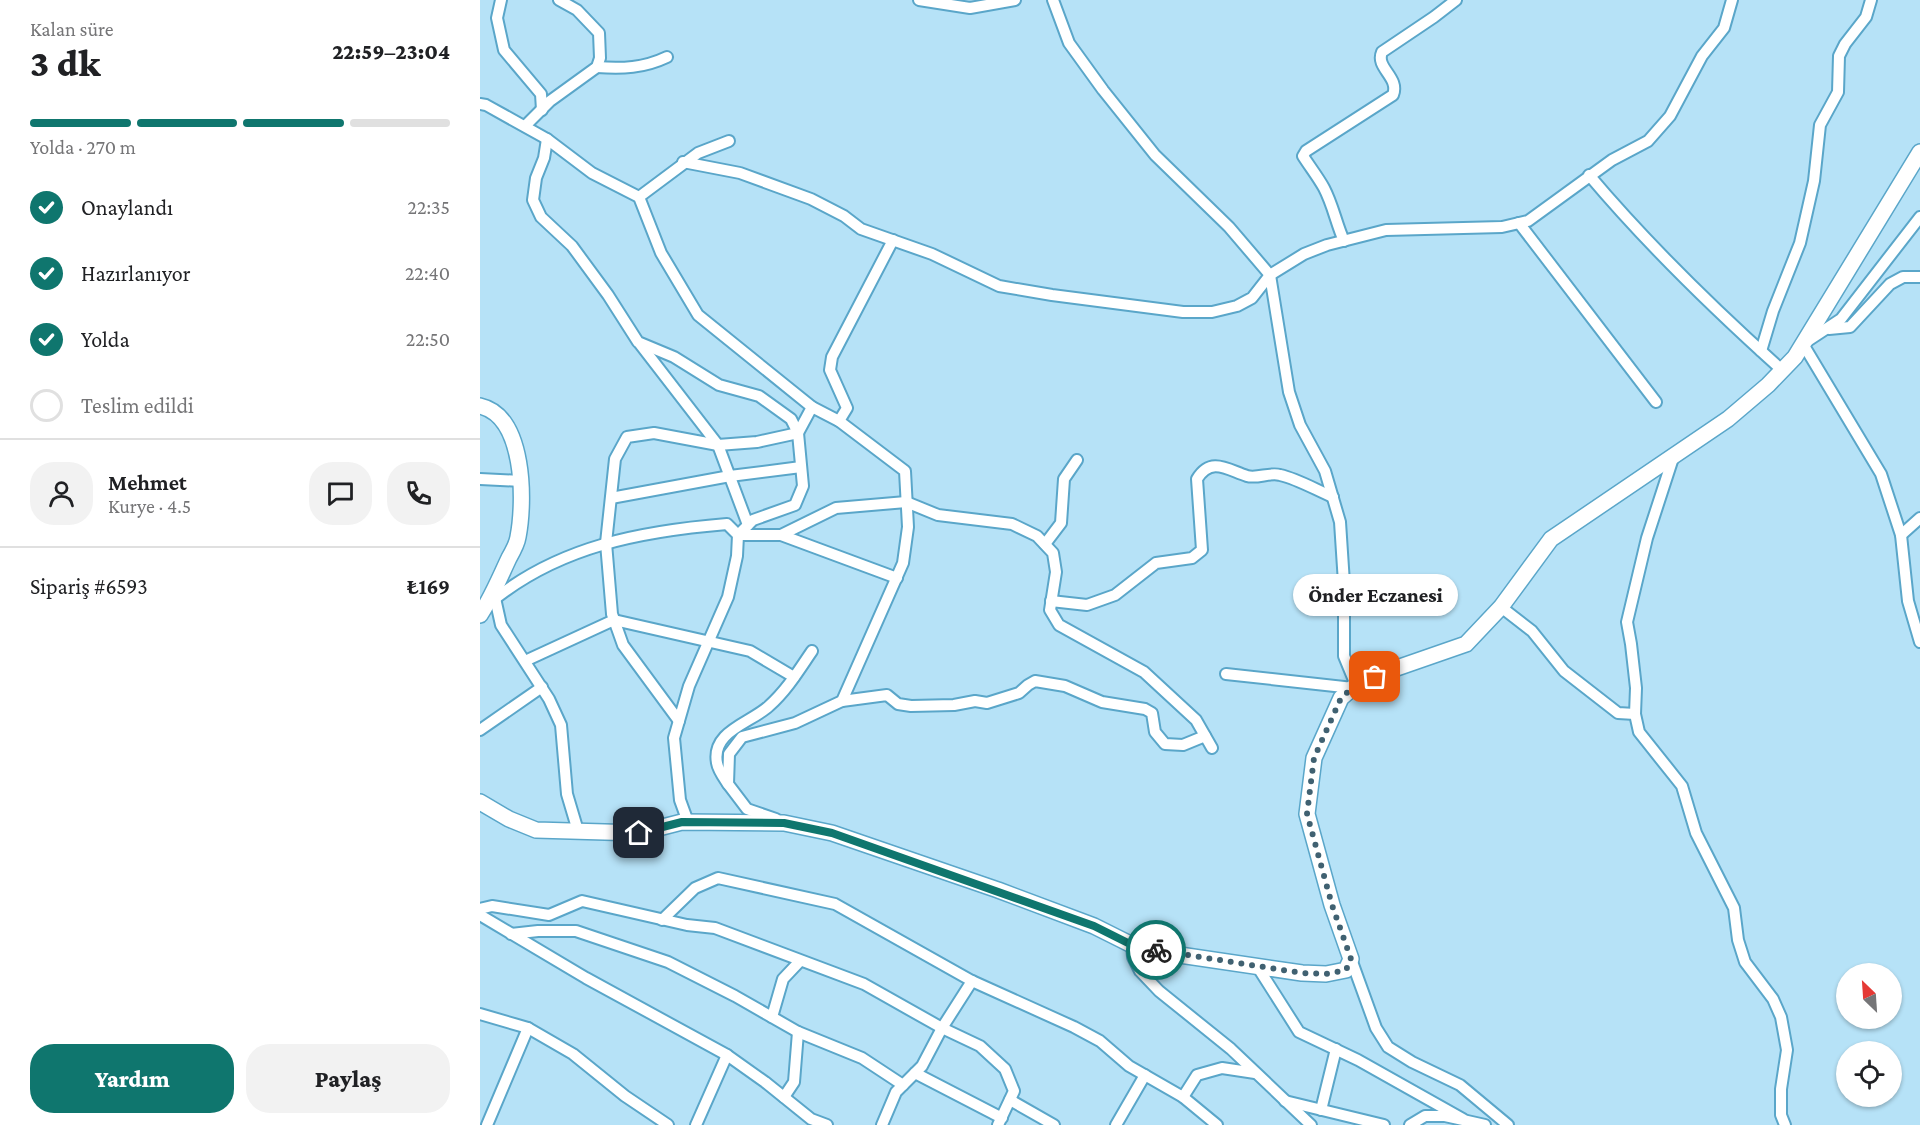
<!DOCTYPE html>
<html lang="tr">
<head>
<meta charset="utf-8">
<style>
	:root { --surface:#fff; --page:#f2f2f2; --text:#202124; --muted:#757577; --line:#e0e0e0; --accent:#0f766e }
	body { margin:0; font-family:"Crimson Pro",serif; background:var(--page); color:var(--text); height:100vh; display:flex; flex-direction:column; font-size:22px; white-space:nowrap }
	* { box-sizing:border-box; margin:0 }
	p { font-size:20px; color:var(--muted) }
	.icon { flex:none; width:33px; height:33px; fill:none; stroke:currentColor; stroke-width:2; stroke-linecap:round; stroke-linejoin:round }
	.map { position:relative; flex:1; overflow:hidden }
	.side { display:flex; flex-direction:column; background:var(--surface); width:480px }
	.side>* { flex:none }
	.needle { width:39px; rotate:335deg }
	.buttons { position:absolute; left:1356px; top:963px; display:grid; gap:12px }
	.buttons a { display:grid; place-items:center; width:66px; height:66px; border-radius:50%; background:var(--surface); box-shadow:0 2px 4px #0004; font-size:30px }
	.pin { position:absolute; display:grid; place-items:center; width:51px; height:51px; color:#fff; margin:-26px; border-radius:12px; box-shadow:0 3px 9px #0006 }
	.courier { position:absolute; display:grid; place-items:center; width:60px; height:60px; margin:-30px; border:4px solid #0f766e; border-radius:50%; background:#fff; color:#222; box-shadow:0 2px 8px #0007 }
	.bubble { position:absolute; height:42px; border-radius:21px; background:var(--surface); box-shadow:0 2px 4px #0004; font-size:20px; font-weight:800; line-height:42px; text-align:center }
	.summary em { font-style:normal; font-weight:800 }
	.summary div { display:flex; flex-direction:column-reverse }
	.summary { display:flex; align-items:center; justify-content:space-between; height:102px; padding:0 30px }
	h1 { font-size:39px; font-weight:800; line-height:45px }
	.bar { display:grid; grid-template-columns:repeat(4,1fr); gap:9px 6px; align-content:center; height:72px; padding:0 30px }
	.bar i { height:8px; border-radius:4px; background:var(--line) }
	.bar .active { background:var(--accent) }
	.bar p { grid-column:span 4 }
	.line { display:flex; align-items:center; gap:15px; padding:0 30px; border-top:2px solid var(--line) }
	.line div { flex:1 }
	.round { display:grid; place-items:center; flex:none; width:63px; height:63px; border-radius:24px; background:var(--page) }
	ol { padding:0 30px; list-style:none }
	li { display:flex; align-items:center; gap:18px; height:66px }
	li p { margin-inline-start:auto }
	li .icon { padding:6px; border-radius:50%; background:var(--accent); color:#fff; stroke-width:4 }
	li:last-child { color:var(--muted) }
	li i { width:33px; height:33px; border:3px solid var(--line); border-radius:50% }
	.action { display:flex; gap:12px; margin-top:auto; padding:12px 30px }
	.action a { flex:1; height:69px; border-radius:24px; background:var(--accent); color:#fff; font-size:24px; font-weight:800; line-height:69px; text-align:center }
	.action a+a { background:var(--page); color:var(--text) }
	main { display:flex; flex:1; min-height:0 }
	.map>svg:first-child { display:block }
</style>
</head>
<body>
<main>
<section class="side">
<div class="summary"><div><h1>3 dk</h1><p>Kalan süre</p></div><em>22:59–23:04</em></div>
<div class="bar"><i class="active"></i><i class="active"></i><i class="active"></i><i></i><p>Yolda · 270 m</p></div>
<ol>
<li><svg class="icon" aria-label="check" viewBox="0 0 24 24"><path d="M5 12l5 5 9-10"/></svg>Onaylandı<p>22:35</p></li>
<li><svg class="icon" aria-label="check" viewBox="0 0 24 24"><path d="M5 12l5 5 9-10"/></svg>Hazırlanıyor<p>22:40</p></li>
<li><svg class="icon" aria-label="check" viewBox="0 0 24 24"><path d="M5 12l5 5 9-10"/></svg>Yolda<p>22:50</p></li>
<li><i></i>Teslim edildi</li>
</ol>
<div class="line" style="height:108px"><a class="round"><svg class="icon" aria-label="person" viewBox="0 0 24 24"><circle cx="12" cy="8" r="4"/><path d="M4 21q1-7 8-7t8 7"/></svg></a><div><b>Mehmet</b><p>Kurye · 4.5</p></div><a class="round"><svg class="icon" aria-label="chat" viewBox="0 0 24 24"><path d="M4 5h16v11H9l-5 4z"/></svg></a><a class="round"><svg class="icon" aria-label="phone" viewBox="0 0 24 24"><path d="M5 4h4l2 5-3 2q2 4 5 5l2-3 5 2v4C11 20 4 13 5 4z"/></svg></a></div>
<div class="line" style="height:78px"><div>Sipariş #6593</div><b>₺169</b></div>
<div class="action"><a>Yardım</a><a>Paylaş</a></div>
</section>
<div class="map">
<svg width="1440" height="1125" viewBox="0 0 1440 1125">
	<rect width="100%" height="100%" fill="#b6e2f7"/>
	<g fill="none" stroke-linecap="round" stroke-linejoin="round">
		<g stroke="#5aa6c9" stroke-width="14">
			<g id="street">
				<polyline points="21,0 17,18 24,50 61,94 62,110"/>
				<polyline points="439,0 490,8 535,0"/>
				<polyline points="573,0 589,43 623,90 675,155 749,227 790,275 809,392 820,425 845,471 860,522 864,583 864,656 876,685"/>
				<path d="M 117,67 C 142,69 164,68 187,57"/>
				<polyline points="0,104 6,105 67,139 112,173 159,197 181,253 218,315 332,407 359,421 425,471 428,527 423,563 362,701 315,723 262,737 249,754 248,784 267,809 296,819"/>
				<polyline points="45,126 70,101 117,67 120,58 119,33 97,10 79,0"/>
				<polyline points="67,139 64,158 56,178 53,200 61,217 92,246 128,295 158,342 194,357 239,385 279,396 311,419 318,433 323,486 315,505 273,520 258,535 301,535 417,578"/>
				<polyline points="203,162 260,173 331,199 364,216 381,229 452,254 519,286 572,295 703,312 732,312 757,306 772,298 790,275 824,254 847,245 906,230 1022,227 1048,221 1132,160 1168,141 1190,116 1222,56 1244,28 1252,0"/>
				<path d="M 1109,175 C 1168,245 1234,309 1302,370"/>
				<polyline points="159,197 218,153 249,141"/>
				<polyline points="1440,217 1361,319 1323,344 1401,474 1421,535 1428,601 1440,642"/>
				<polyline points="1039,223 1176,402"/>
				<path d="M 864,241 C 856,223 853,205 844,188 C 838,177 830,167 823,156 L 826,151 L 913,95 C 920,77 895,68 902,52 L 954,17 L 976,0"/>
				<polyline points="1349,329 1370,327 1410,284 1423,277 1440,277"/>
				<polyline points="160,344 238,445 268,525"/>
				<polyline points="1281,351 1293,311 1320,243 1334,181 1340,125 1358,92 1359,56 1365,44 1386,17 1391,0"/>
				<polyline points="359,421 367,408 350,370 352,357 413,240"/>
				<polyline points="1193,458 1167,538 1147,622 1151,644 1156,688 1155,714 1159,732 1202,786 1216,833 1254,908 1258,940 1265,962 1293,999 1301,1017 1307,1050 1301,1089 1301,1115 1305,1125"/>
				<polyline points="0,479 41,481"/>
				<polyline points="131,498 250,476 321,467"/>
				<polyline points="301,535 356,508 426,502 458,515 532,524 557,536 573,553 576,572 570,610 579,625 664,672 716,720 732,748"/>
				<polyline points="1421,535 1440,518"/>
				<polyline points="565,544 581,523 584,479 597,460"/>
				<polyline points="15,598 21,625 69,699 81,725 87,794 98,831"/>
				<path d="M 571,601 L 607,605 L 635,595 L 676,563 L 712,558 L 722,550 L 717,479 C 731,456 748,470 767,476 C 777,479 790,472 800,475 C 818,479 836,490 853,497"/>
				<path d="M 11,602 C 79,546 162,531 247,524 L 258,535 L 257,556 L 248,597 L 209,686 L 194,738 L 200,800 L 208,822"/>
				<polyline points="1021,607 1052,631 1084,671 1138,713 1155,714"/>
				<polyline points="45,661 134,620 270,651 314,677"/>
				<polyline points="746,674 873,688"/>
				<polyline points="362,701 407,695 418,704 431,706 474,705 495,701 507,703 539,693 548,685 555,681 585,686 622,702 665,709 672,713 675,732 685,744 703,745 725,736"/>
				<polyline points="199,721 143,645 132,614 126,543 135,459 147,437 174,433 238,445 277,442 318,433 332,407"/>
				<polyline points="0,730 62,687"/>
				<path d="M 248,784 C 244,778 238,770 237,763 C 231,731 271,723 289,706 C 307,690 319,670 332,651"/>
				<polyline points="0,909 12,906 69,915 102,901 207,925 235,928 384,984 462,1028 500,1046 525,1069 534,1091 518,1125"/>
				<polyline points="0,915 106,978 247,1055 285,1082 331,1119 347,1125"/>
				<polyline points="182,920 215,888 238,878 355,904 492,981 594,1027 620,1041 649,1066 703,1097 737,1125"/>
				<polyline points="31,934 58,931 96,931 188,962 255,996 318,1032 382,1058 423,1085"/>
				<polyline points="652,945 653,957 660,971 679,991 751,1049 831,1125"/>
				<polyline points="871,959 896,1028 908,1047 932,1062 980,1085 1028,1125"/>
				<polyline points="777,966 819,1032 878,1060 983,1119"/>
				<polyline points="0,1014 48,1028 93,1054 145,1096 188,1125"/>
				<polyline points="292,1017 303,979 320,961"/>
				<polyline points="435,1073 522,1118"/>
				<polyline points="304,1097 314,1082 318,1032"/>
				<polyline points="703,1097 717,1075 742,1068 775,1073"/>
				<polyline points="530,1100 574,1125"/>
				<polyline points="805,1101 904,1125"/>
				<polyline points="841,1110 856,1049"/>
				<polyline points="7,1125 48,1028"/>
				<polyline points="216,1125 247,1055"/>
				<polyline points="402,1125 416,1092 442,1066 462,1028 492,981"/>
				<polyline points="636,1125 665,1075"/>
				<polyline points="930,1125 945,1116 965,1116 1005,1125"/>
			</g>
		</g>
		<g stroke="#5aa6c9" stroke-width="18">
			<g id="secondary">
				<path d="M 0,406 C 45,416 45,501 38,537 C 37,544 33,551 29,558 C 20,577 12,597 0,615"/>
				<polyline points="0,802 29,819 56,830 159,833 202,822 304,823 352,833 518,890 614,926 652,945 693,954 822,973 846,974 866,970 871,959 852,905 827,814 834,758 861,698 876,685 914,669 986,644 1021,607 1071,539 1248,419 1288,385 1315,357 1440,152"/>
			</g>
		</g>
		<use href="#street" stroke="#fff" stroke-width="10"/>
		<use href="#secondary" stroke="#fff" stroke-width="15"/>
	</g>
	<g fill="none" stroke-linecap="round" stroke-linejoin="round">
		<polyline stroke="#406171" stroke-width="6" stroke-dasharray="0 10.8" points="676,950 822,973 846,974 866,970 871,959 852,905 827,814 834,758 861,698 876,685 895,677"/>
		<polyline stroke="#0f766e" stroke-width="8" points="159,833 202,822 304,823 352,833 614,926 652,945 676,950"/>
	</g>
</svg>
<div class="buttons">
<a><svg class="needle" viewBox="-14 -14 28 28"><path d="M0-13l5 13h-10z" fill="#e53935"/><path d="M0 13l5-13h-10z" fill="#757577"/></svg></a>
<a><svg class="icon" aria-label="locate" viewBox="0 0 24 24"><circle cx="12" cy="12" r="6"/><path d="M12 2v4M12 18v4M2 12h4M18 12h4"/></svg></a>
</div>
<div class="pin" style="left:895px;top:677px;background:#ea580c"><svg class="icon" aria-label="bag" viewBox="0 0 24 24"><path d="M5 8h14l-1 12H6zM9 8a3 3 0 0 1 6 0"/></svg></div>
<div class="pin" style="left:159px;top:833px;background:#1f2937"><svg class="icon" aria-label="home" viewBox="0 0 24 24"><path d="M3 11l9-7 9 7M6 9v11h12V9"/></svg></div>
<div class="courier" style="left:676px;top:950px"><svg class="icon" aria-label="bike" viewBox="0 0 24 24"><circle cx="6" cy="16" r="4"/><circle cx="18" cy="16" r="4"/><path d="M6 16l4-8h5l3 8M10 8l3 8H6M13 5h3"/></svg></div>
<div class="bubble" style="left:813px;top:574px;width:165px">Önder Eczanesi</div>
</div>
</main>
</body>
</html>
